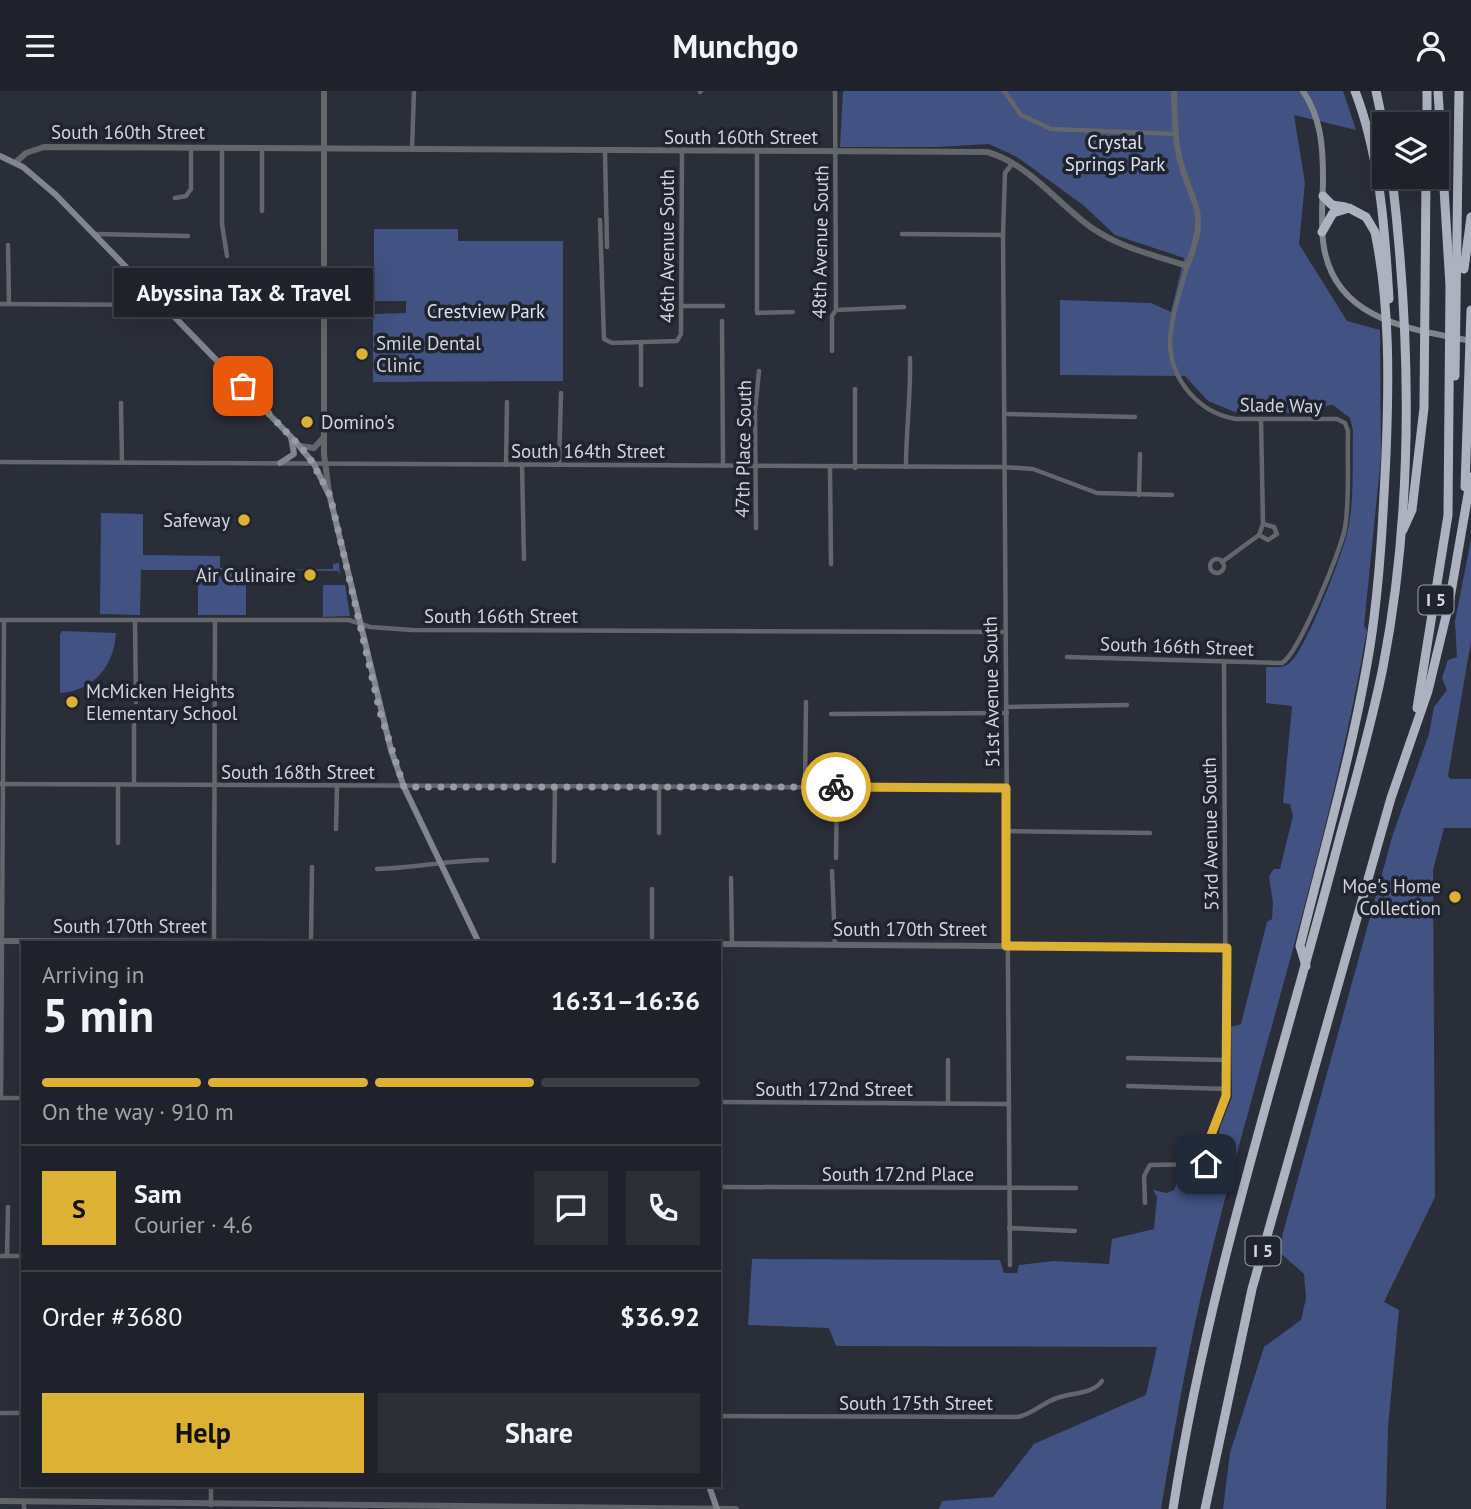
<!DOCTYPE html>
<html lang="en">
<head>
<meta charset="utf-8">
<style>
	:root { --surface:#20222b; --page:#2d2f37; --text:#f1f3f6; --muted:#a2a4a9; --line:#3d3f47; --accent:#ddb133 }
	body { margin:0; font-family:"PT Sans",sans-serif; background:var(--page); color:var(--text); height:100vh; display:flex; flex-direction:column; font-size:26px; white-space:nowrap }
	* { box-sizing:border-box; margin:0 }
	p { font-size:23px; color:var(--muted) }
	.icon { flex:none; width:38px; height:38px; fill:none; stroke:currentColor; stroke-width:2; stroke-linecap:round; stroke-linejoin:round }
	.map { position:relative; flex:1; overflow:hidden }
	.panel { position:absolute; left:21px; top:850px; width:700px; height:546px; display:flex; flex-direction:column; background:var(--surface); border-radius:0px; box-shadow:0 7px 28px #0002,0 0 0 2px var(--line) }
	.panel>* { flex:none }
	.fabs { position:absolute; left:1372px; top:21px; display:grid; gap:14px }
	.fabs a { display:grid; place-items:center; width:77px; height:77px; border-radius:0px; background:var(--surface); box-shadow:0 7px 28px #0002,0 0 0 2px var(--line); font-size:35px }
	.pin { position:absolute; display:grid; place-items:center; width:60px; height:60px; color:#fff; margin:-30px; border-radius:14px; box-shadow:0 4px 10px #0006 }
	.courier { position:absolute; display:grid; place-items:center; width:70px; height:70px; margin:-35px; border:5px solid #ddb133; border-radius:50%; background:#fff; color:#222; box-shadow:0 2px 9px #0007 }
	.bubble { position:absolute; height:49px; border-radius:0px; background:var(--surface); box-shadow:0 7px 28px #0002,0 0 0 2px var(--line); font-size:23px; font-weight:700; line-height:49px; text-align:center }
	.head em { font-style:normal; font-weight:700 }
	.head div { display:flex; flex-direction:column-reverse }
	.head { display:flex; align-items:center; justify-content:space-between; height:119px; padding:0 21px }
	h1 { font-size:46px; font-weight:700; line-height:52px }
	.bar { display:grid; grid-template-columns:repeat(4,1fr); gap:10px 7px; align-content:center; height:84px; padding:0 21px }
	.bar i { height:9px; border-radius:5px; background:var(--line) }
	.bar .active { background:var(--accent) }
	.bar p { grid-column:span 4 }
	.line { display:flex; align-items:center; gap:18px; padding:0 21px; border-top:2px solid var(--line) }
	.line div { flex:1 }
	.round { display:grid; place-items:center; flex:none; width:74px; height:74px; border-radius:0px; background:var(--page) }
	.button { display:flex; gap:14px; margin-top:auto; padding:14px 21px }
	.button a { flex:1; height:80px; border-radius:0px; background:var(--accent); color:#111; font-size:28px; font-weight:700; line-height:80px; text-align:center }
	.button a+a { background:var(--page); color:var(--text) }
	header { display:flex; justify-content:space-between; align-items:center; height:91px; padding:0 21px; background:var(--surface); font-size:32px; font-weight:700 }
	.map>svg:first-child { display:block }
</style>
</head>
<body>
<header><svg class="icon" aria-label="menu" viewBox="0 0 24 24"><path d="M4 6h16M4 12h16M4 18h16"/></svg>Munchgo<svg class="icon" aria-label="person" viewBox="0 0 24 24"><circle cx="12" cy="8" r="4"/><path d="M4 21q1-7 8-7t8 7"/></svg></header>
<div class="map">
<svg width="1471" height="1418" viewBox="0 0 1471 1418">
	<rect width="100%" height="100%" fill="#2a2e39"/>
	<g fill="#415283">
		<path d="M 843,0 L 1343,0 L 1356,39 L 1294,24 L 1305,92 L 1299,153 L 1347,230 L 1380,239 L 1381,366 L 1364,535 L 1367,539 C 1328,765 1253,982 1201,1205 C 1185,1276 1173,1347 1161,1418 L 939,1418 L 942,1410 L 993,1406 L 1034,1353 L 1146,1304 L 1157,1256 L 836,1255 L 829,1237 L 748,1234 L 752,1168 L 1000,1169 L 1004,1182 L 1017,1182 L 1019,1174 L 1054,1170 L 1109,1173 L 1112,1148 L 1154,1138 L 1157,1106 L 1153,1099 L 1167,1102 L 1174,1099 L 1178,1089 L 1206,1082 L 1213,1083 L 1220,1036 L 1232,1006 L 1231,936 L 1241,933 L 1267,831 L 1272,828 L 1273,812 L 1269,785 L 1274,778 L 1280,778 L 1293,725 L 1290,713 L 1283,712 L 1292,615 L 1266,612 L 1266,576 C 1272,576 1282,577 1287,574 C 1303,567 1343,462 1347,442 C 1355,410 1352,372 1353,339 L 1350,327 L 1333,314 L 1324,315 L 1317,322 L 1235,321 L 1208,310 L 1185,285 L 1060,284 L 1060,209 L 1151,212 L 1171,221 L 1184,167 L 1115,144 L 1083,114 L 1017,66 L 989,53 L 937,56 L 840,56 Z"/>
		<polygon points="374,138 458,138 458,150 563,150 563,290 373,291 373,223 406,222 406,210 374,210"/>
		<polygon points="101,422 143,423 143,464 220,465 220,477 246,478 246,524 198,524 198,479 141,479 140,524 100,523"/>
		<polygon points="1471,449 1471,550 1448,685 1451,688 1471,688 1471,737 1444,737 1433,779 1435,1106 1384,1211 1399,1219 1388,1337 1386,1418 1223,1418 1230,1362 1264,1256 1301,1229 1306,1207 1304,1183 1278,1160 1393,743 1429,643 1434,616 1447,599 1442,587 1448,569 1457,566 1455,530"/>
		<polygon points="339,472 340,484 338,480 281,479 278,484 278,479 258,479 333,478 333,473"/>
		<polygon points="323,494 345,494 350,525 323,526"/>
		<path d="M 62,540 L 116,542 C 114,575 94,599 60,602 L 60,544 Z"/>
	</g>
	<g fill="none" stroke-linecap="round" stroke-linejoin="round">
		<g stroke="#63666b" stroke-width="4.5">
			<polyline points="1004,0 1021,24 1051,38 1175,43"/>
			<polyline points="700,1 701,0"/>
			<polyline points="222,57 222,133 227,165"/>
			<polyline points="412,59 414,0"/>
			<polyline points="605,61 607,156"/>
			<polyline points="757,61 757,222 793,221"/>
			<polyline points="175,107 186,105 191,98 191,58"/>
			<polyline points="262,120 262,57"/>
			<polyline points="600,129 604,248 612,252 677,250 681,243 682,62"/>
			<polyline points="95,143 188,145"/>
			<polyline points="902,143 1003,144"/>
			<polyline points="8,154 9,213"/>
			<polyline points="0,213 163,214"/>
			<polyline points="681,215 723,215"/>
			<polyline points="836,219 904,216"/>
			<polyline points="722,230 723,375"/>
			<polyline points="832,260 832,225 836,219 835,0"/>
			<polyline points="641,294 641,252"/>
			<polyline points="855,298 855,377"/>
			<polyline points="121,312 122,371"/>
			<polyline points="1005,323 1135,326"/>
			<polyline points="0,371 1003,376 1033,378 1097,402 1172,404"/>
			<polyline points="506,374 507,311"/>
			<polyline points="522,374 524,468"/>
			<polyline points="559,374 561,302"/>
			<path d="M 906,376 C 906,339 911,304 910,267"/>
			<polyline points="830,377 831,473"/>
			<polyline points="1139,404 1140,363"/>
			<polyline points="756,437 755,320 759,280"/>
			<polyline points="1259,444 1268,449 1277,443 1274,436 1263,433"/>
			<circle cx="1217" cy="475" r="7"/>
			<polyline points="1222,471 1259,444 1263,433 1261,328"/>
			<polyline points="0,529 349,529 370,536 412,539 1003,541"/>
			<polyline points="135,530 136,611"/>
			<path d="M 1067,566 L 1282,572 C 1299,562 1341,459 1345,437 C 1350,406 1347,371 1348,340 L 1345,332 L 1337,328 L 1236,328 C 1199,322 1170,289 1170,250 C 1171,225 1181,199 1187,175"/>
			<polyline points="1006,616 1127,614"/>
			<polyline points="831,623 1007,622"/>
			<polyline points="0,693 1006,697"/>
			<polyline points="118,693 118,752"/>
			<polyline points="134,693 134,619"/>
			<polyline points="659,695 659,742"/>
			<polyline points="805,696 806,611"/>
			<polyline points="336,738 337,695"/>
			<polyline points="1006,740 1150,742"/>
			<polyline points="836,767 837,696"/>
			<polyline points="554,770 555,695"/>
			<path d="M 377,778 C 415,777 449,769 487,769"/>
			<polyline points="832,780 835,853"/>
			<polyline points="731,787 732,853"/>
			<polyline points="652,798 652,852"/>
			<polyline points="214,851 215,530"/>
			<polyline points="311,851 312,776"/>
			<polyline points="1128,967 1227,969"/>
			<polyline points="948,969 948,1012"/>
			<polyline points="1128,995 1227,998"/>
			<polyline points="1,1007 4,529"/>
			<polyline points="1,1007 23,1007"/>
			<polyline points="719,1011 1007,1013"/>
			<polyline points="719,1096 1076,1097"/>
			<polyline points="1145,1112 1144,1085 1150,1074 1206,1073 1208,1052 1226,1005 1224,571"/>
			<polyline points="1009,1137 1075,1140"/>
			<polyline points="0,1165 23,1165"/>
			<polyline points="7,1165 8,1116"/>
			<polyline points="1010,1174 1003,144 1005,82 1012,73"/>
			<polyline points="0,1322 23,1322"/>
			<path d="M 719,1325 L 1018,1326 C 1033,1323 1042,1312 1057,1307 C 1072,1301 1092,1304 1102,1290"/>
			<polyline points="211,1395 211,1414"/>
			<polyline points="24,1418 24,1411"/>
		</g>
		<g stroke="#63666b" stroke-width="6">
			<polyline points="324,0 324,363 329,402"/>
			<path d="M 16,71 L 26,62 L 44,56 L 987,61 C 1028,72 1058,113 1092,137 C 1121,157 1154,164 1187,175 C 1211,116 1191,117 1179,65 C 1174,44 1175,22 1174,0"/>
			<polyline points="300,355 314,357 323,347"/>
			<polyline points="0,850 597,852"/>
			<polyline points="719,853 1227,857"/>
			<polyline points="0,1410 736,1418"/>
		</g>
		<g stroke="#81858e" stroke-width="6">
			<path d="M 1303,0 C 1321,27 1323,55 1323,87 C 1323,110 1320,135 1324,157 C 1337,230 1411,238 1471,250"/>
			<polyline points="0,65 23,76 56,104 295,350 314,373 330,406 391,659 404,696 479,852"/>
			<polyline points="280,372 294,363 291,346"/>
			<polyline points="709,1395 717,1418"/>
		</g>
		<g stroke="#acb2c0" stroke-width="9">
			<path d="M 1355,0 C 1380,65 1385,139 1389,208"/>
			<polyline points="1376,0 1384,37"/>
			<polyline points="1427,33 1427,0"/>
			<polyline points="1323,105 1332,114 1345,116"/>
			<polyline points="1464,178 1471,126"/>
			<polyline points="1455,285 1459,0"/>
			<polyline points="1465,396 1471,219"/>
			<polyline points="1403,439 1412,419 1424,317 1426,86"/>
			<polyline points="1417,617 1448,424 1450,195 1438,0"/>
			<path d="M 1306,875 L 1300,855 C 1325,754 1355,652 1371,549 C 1380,488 1383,426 1386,364 C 1389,290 1390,213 1375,141 L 1366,126 L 1349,117 L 1333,122 L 1322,141"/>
			<path d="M 1173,1418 C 1207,1197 1277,984 1334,768 C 1351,704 1370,641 1383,576 C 1414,416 1411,247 1392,86"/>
			<polyline points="1205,1418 1252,1198 1391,707 1428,600 1449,513 1471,386"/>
		</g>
	</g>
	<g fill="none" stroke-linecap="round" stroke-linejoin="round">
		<polyline stroke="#979ba4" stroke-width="7" stroke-dasharray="0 12.6" points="243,295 308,364 330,404 380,621 404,696 836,696"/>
		<polyline stroke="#ddb133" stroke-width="9" points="836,696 1006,697 1006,855 1227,857 1226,1005 1208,1052 1206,1073"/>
	</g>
	<g fill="#ddb133" stroke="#20242f" stroke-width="2.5">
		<circle cx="362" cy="263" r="7"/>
		<circle cx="307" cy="331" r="7"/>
		<circle cx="244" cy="429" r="7"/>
		<circle cx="310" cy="484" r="7"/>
		<circle cx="72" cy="611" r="7"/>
		<circle cx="1455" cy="806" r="7"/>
	</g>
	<g text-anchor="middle" stroke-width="7" stroke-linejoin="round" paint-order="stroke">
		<g fill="#20242f" stroke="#9da0a9" stroke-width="2">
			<rect x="1418.5" y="494.5" width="35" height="29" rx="5"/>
			<rect x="1245.5" y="1145.5" width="35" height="29" rx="5"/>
		</g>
		<g font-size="18" font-weight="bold" fill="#d2d5dd">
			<text x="1436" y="515">I 5</text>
			<text x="1263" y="1166">I 5</text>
		</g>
		<g font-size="19" fill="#d2d5dd" stroke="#20242f">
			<text x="128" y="48">South 160th Street</text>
			<text x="741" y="53">South 160th Street</text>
			<text transform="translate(820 151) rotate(-89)" y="7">48th Avenue South</text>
			<text transform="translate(667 155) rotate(-90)" y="7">46th Avenue South</text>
			<text transform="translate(1281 314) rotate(1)" y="7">Slade Way</text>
			<text transform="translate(743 358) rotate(-89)" y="7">47th Place South</text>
			<text x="588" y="367">South 164th Street</text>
			<text x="501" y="532">South 166th Street</text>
			<text transform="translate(1177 555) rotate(2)" y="7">South 166th Street</text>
			<text transform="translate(991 601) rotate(-91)" y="7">51st Avenue South</text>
			<text x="298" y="688">South 168th Street</text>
			<text transform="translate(1210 743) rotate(-91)" y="7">53rd Avenue South</text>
			<text x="130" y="842">South 170th Street</text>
			<text x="910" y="845">South 170th Street</text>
			<text x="834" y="1005">South 172nd Street</text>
			<text x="898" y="1090">South 172nd Place</text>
			<text x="916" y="1319">South 175th Street</text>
		</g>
		<g font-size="19" fill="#dce3f5" stroke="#20242f">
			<text x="1115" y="58">Crystal<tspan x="1115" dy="22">Springs Park</tspan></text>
			<text x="486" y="227">Crestview Park</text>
		</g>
		<g font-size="19" fill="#d2d5dd" stroke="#20242f" text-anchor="start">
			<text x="376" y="259">Smile Dental<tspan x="376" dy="22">Clinic</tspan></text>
			<text x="321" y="338">Domino's</text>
			<text x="230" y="436" text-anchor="end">Safeway</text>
			<text x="296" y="491" text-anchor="end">Air Culinaire</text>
			<text x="86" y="607">McMicken Heights<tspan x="86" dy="22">Elementary School</tspan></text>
			<text x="1441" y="802" text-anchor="end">Moe's Home<tspan x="1441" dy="22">Collection</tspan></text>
		</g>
	</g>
</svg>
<div class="fabs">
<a><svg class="icon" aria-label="layers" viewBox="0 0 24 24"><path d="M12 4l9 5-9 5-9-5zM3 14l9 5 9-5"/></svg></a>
</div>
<div class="pin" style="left:243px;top:295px;background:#ea580c"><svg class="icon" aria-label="bag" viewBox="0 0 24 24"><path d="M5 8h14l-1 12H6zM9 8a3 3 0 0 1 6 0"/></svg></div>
<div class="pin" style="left:1206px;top:1073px;background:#1f2937"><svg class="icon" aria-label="home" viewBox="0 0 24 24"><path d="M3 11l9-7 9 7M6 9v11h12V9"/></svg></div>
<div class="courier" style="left:836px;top:696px"><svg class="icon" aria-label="bike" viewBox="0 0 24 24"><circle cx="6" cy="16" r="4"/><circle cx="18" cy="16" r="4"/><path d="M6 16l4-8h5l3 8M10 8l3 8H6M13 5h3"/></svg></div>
<div class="bubble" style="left:114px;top:177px;width:259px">Abyssina Tax &amp; Travel</div>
<section class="panel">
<div class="head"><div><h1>5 min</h1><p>Arriving in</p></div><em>16:31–16:36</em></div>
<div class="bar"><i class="active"></i><i class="active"></i><i class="active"></i><i></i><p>On the way · 910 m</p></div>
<div class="line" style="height:126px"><b class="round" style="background:var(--accent);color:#111">S</b><div><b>Sam</b><p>Courier · 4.6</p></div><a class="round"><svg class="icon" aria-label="chat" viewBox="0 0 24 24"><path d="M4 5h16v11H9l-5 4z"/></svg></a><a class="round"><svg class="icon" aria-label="phone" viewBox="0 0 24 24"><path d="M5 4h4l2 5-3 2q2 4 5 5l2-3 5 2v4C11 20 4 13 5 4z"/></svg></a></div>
<div class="line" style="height:91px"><div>Order #3680</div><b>$36.92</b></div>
<div class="button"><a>Help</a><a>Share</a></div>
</section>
</div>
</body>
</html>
